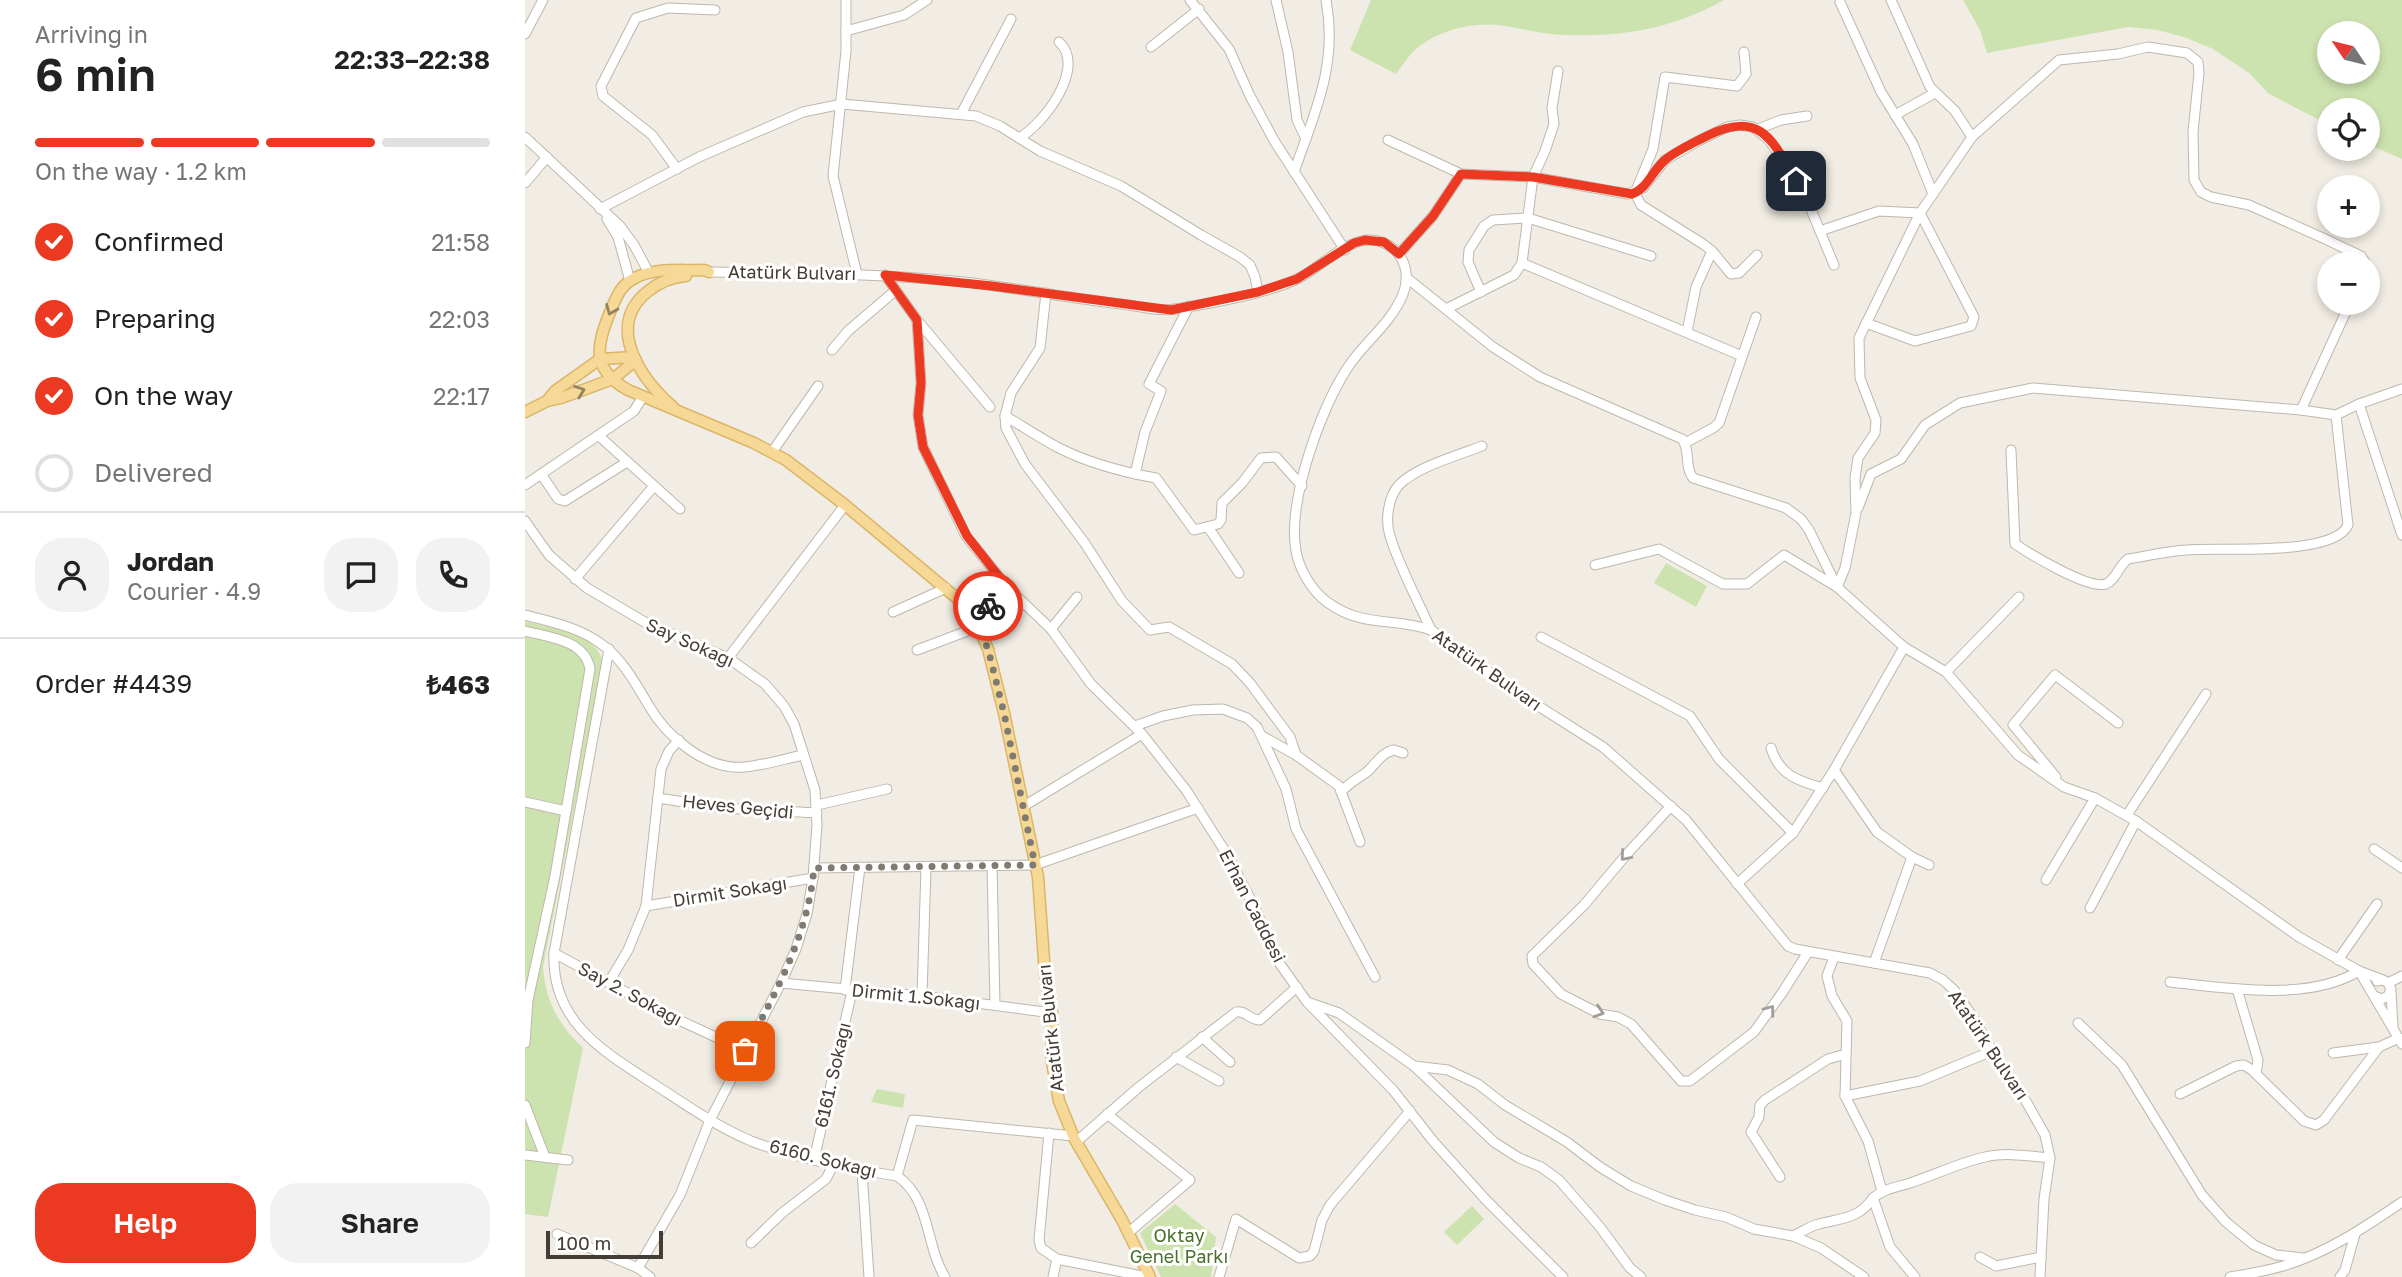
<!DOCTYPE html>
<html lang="en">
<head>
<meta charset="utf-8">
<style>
	:root { --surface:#fff; --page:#f2f2f2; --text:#222; --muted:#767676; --line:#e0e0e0; --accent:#ec3921 }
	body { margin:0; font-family:"Golos Text",sans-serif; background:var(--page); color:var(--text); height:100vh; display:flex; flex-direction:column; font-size:26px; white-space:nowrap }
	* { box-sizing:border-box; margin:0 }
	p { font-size:23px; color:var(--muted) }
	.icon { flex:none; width:38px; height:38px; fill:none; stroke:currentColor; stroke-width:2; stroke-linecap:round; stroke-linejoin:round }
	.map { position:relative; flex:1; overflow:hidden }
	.details { display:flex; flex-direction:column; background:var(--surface); width:525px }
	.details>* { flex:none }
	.needle { width:46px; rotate:305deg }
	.fabs { position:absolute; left:1792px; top:21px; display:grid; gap:14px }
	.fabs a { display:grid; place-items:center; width:63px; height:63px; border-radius:50%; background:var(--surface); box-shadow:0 4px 10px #0003; font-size:35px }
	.scale { position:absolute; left:21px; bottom:18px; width:117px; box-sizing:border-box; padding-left:7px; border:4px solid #433d35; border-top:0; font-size:19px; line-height:24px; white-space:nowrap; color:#433d35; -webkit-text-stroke:5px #fff; paint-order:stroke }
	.pin { position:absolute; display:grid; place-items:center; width:60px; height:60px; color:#fff; margin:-30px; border-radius:14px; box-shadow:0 4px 10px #0006 }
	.courier { position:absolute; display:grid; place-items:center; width:70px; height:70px; margin:-35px; border:5px solid #ec3921; border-radius:50%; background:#fff; color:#222; box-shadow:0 2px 9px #0007 }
	.head em { font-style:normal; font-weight:600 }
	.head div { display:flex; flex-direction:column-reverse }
	.head { display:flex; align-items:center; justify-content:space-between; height:119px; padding:0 35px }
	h1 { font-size:46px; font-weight:600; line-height:52px }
	.bar { display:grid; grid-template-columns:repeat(4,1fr); gap:10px 7px; align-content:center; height:84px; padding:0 35px }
	.bar i { height:9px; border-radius:5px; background:var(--line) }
	.bar .current { background:var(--accent) }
	.bar p { grid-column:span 4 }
	.line { display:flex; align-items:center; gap:18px; padding:0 35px; border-top:2px solid var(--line) }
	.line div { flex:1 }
	.round { display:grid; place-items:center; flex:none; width:74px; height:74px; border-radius:28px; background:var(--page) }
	ol { padding:0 35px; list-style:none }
	li { display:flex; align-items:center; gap:21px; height:77px }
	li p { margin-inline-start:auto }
	li .icon { padding:7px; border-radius:50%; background:var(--accent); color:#fff; stroke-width:4 }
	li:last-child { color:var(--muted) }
	li i { width:38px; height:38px; border:4px solid var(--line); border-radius:50% }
	.primary-button { display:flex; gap:14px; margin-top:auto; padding:14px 35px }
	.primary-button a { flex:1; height:80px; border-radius:28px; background:var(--accent); color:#fff; font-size:28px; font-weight:600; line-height:80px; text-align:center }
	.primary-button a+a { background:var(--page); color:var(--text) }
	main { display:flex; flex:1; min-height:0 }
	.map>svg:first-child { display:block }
</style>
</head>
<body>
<main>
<section class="details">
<div class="head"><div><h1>6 min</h1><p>Arriving in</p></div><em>22:33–22:38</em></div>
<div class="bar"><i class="current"></i><i class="current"></i><i class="current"></i><i></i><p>On the way · 1.2 km</p></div>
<ol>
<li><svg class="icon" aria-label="check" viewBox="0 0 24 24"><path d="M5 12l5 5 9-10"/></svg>Confirmed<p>21:58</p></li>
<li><svg class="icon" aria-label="check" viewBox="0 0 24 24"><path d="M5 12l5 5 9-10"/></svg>Preparing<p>22:03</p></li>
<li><svg class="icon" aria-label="check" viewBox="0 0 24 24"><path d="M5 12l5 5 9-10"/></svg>On the way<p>22:17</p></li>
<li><i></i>Delivered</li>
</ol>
<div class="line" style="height:126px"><a class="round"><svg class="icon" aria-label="person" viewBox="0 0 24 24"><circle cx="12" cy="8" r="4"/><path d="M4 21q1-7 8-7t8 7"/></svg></a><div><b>Jordan</b><p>Courier · 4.9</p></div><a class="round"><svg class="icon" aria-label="chat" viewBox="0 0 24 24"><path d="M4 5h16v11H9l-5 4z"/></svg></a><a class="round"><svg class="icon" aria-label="phone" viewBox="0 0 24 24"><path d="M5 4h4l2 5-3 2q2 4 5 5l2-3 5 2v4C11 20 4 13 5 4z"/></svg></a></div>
<div class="line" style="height:91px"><div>Order #4439</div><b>₺463</b></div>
<div class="primary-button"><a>Help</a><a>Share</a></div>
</section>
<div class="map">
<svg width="1877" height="1277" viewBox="0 0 1877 1277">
	<rect width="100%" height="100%" fill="#f1ede4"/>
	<g fill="#cde3af" fill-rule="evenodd">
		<path d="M 846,0 L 1199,0 C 1151,27 1100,37 1045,35 C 1020,35 1004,30 981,26 C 950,21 915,29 891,49 C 883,56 877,66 871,74 L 825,50 Z"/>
		<path d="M 1438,0 L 1877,0 L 1877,159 L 1843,144 L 1843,110 L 1804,110 L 1804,125 L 1744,94 L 1724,73 L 1688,49 L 1662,38 L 1633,30 L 1603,27 L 1462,53 L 1455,30 ZM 1804,33 L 1843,33 L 1843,72 L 1804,72 Z"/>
		<polygon points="1141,563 1182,586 1171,607 1129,583"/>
		<path d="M 0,621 C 25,629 74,632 78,664 L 18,967 C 20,1000 34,1026 58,1048 L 23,1217 L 0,1214 Z"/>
		<polygon points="352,1089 380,1094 378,1108 346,1102"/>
		<polygon points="650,1204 691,1237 686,1277 636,1277 615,1233"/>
		<polygon points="947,1206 959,1219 932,1245 919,1232"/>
	</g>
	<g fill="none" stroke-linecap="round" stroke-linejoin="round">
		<g stroke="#bfb7ab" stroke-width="11">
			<g id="minor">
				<polyline points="321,0 321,51 308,176 332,274"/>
				<polyline points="665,0 704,49 725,96 750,142 820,250"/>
				<polyline points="751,0 763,52 772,120 781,139"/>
				<polyline points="1366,0 1405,87 1430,111 1447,137 1534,60 1593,54 1623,47 1662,53 1673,62 1674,73 1668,132 1669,180 1676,192 1686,197 1724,205 1798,238 1836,256 1841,264"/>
				<polyline points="321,31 379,15 402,0"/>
				<polyline points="0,34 18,0"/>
				<polyline points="626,47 674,9"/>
				<polyline points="1219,52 1221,74 1212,86 1140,77 1128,149 1110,193 1116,205 1178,244 1187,251 1206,274 1214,273 1232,255"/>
				<polyline points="436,114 486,19"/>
				<polyline points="1370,115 1410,93"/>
				<polyline points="1233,129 1256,120 1282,116"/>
				<polyline points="0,137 95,226 109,245 124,273"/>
				<polyline points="494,138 515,151 596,186 676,235 715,257 725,265 730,277 733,292"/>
				<polyline points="863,140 936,174 1008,177 1103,194 1118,188 1140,160 1173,141 1202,127 1215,125 1228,127 1243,139 1263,166 1280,195 1309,265"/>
				<polyline points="152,169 127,135 78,96 76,86 111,18 143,8 190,10"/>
				<path d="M 769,172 C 790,112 813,65 801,0"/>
				<polyline points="0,183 22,157"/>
				<polyline points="1408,194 1447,137"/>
				<path d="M 75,209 L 174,157 L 278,112 L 317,104 L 451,116 L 475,126 L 494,138 C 519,124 562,67 534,42"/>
				<polyline points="82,219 93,237 105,281"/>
				<polyline points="1295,231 1354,211 1395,213 1449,317 1446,326 1390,341 1341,323"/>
				<polyline points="874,254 908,216 936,174"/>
				<polyline points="997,263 1217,356"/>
				<path d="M 184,272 C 270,273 354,273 439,282 C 492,288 544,298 596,304 C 613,306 634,312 650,309 C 686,303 742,294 774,278 C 793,268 816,246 836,241 C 849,238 860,241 870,250 C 882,262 884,279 878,294 C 866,324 840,341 823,367 C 796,408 762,501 771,551 C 774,569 787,591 802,602 C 837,628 868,617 906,630 L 996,695 L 1078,747 L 1161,820 L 1263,946 L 1270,949 L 1405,973 L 1418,980 L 1429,990 L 1448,1017 L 1473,1061 L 1502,1103 L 1520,1135 L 1525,1158 L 1519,1199 L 1515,1277"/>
				<polyline points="360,275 392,320 396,383 393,415 398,447 441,536 483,588 526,629 566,684 617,734 661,790 703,856 730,908 750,957 782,1002 868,1090 908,1141 961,1200 1038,1277"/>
				<path d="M 882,278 L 968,347 L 1015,377 L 1157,439 C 1166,451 1159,467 1168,478 L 1261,508 L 1276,519 L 1284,530 L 1312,587 L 1379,647 L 1421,672 L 1493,755 L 1539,787 L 1570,798 L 1611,821 L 1774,937 L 1834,971 L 1858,980"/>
				<polyline points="956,292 943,262 944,250 959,226 968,220 1003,218 1126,256"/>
				<polyline points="521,293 515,348 486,393 480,416 481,428 500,464 559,542 597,601 625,630 644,627 707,664 725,683 765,737 771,755"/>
				<polyline points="921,309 989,275 997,263 1008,177 1020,151 1029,124 1027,108 1033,71"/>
				<polyline points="392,320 465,407"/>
				<polyline points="1162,332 1171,287 1187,251"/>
				<polyline points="307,350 323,331 371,290"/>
				<polyline points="1834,404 1877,535"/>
				<polyline points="1776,410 1811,415 1834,404 1877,389"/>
				<path d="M 480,416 C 497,426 514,437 532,447 C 563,463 597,472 631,478 L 669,530 L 693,524 L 696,520 L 697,503 L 717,483 L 736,458 L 751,457 L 777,486"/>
				<polyline points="74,436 155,509"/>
				<polyline points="1160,443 1188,428 1194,423 1231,317"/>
				<path d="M 1486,450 L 1490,544 C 1505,554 1564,590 1581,584 C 1591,580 1594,565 1603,559 C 1623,556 1642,551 1662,550 C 1694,547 1809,557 1823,525 L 1811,415"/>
				<polyline points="247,452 293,386"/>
				<polyline points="16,474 33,499 40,501 102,462"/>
				<polyline points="610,474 620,432 636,391 624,384 664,306"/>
				<polyline points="0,485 109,411 117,398"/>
				<polyline points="1333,508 1346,474 1376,459 1400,425 1435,403 1508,388 1776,410 1825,303"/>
				<polyline points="0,521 24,555 62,588 123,624 203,658 240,684 259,706 269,724 290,790 292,825 288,878 282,914 271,949 256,983 185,1120 155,1195 113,1268 125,1277"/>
				<polyline points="683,527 714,573"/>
				<polyline points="1070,565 1134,549 1198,584 1222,584 1259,555 1312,587 1320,568 1331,513 1330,478 1333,458 1350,433 1351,420 1335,378 1334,338 1395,213 1408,194 1388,144 1356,92 1315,2"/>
				<polyline points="50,579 129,486"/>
				<polyline points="368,612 421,588"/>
				<path d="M 0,615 C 26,622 53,627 75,643 C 97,658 111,684 124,706 C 142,737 182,771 220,767 C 240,765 259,759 278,755"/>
				<polyline points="449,619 483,588"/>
				<polyline points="526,629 552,597"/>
				<path d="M 906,630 C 893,601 874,566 865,536 C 860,521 863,497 874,485 C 891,467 934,455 957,446"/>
				<path d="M 0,631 C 24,637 60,640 65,669 L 30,876 L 3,1000 L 0,1043"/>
				<polyline points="1016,637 1165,716 1194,759 1268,833"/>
				<path d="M 84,649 L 29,953 C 26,1026 85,1055 138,1090 C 167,1109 195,1128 226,1141 C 273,1159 322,1168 372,1176 L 388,1120 L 548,1136"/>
				<polyline points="392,650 453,627"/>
				<polyline points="203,658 320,505"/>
				<polyline points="1421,672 1494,597"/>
				<polyline points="610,726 638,716 668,710 698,709 722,718 732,727 761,789 771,829 850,977"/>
				<polyline points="737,736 771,755 814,786 835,842"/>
				<path d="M 1246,748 C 1254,775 1273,781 1298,788"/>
				<polyline points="1309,770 1352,832 1387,857"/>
				<polyline points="1531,777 1488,725 1530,675 1593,723"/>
				<path d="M 816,792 C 826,781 833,779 843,771 C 851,763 858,752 869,750 L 878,753"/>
				<polyline points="133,798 198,808 292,813"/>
				<polyline points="0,802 41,811"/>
				<polyline points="292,805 362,789"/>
				<polyline points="499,806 617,734"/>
				<polyline points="1146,806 1101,855 1059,905 1007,956 1008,964 1036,994 1075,1014 1093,1017 1106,1024 1156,1081 1165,1081 1229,1032 1257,993 1283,952"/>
				<polyline points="1602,815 1681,694"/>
				<polyline points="1849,849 1877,868"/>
				<polyline points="467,866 470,1005"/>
				<polyline points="401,867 397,996 403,997"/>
				<polyline points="289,868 510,865 673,808"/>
				<polyline points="1521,880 1570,798"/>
				<polyline points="1212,884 1268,833 1309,770 1379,647"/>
				<polyline points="121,906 288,878"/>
				<polyline points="1565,908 1611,821"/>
				<polyline points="29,953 145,1016 221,1051"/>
				<polyline points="1309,957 1302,976 1307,996 1322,1021 1320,1096 1343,1141 1357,1191"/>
				<polyline points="1813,960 1852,904"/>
				<polyline points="1349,963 1387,857 1404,865"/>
				<polyline points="1834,971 1877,1044"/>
				<polyline points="1852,981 1858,980 1863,983 1877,976"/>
				<polyline points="84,982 103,950 121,906 136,769 144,751 154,740"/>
				<path d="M 1645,982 C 1702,988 1783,1002 1834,971"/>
				<polyline points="256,983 397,996 527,1013"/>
				<polyline points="1712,989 1733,1060 1731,1074"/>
				<polyline points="320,990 335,867"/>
				<polyline points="1866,992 1868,1027"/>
				<polyline points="1849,996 1857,999 1863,996 1866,989 1863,983"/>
				<polyline points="785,1003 814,1013 889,1066 969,1142 994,1158 1016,1167 1034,1180 1075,1227 1105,1268 1116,1277"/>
				<polyline points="1553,1023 1597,1065 1677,1195 1701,1222 1729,1245 1751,1255 1778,1258"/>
				<polyline points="677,1037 705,1062"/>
				<polyline points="1808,1053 1854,1047"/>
				<polyline points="651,1057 694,1081"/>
				<polyline points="889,1066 923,1070 953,1084 980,1105 1042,1142 1075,1167 1106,1186 1140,1200 1170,1210 1201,1217 1229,1229 1268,1236 1296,1248 1339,1277"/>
				<polyline points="1655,1094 1711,1066 1719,1065 1727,1070 1779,1121 1791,1125 1799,1120 1854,1047 1874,1038"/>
				<polyline points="1320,1096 1395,1081 1467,1051"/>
				<polyline points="0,1105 20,1157"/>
				<polyline points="582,1114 665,1180 603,1233"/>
				<polyline points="524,1133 514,1240 516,1248 532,1259 622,1277"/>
				<path d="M 551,1142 L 614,1087 L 711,1012 C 720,1010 725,1020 735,1020 L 772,987"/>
				<polyline points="0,1155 43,1160"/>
				<polyline points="289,1160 327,991"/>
				<polyline points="337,1171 344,1277"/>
				<path d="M 372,1176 C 406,1199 400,1245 420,1277"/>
				<polyline points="1255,1177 1226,1132 1234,1117 1235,1105 1240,1100 1303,1059 1321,1054"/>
				<polyline points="32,1234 113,1268"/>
				<path d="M 1268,1236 C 1277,1232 1285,1226 1294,1224 C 1316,1218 1334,1219 1348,1198"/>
				<polyline points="226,1243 257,1213 301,1179 308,1165"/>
				<polyline points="1455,1257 1471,1266 1516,1257"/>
				<polyline points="528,1277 532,1259"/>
				<polyline points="694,1277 711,1219 774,1258 785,1256 789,1251 797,1220 805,1205 885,1111"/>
				<path d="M 1390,1277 L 1365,1247 L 1348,1198 C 1359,1189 1368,1188 1382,1184 C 1408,1176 1433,1163 1460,1157 C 1481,1152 1504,1156 1525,1158"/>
				<path d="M 1705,1277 C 1723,1274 1741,1271 1758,1266 C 1802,1253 1840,1227 1877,1202"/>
				<polyline points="1815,1277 1820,1270 1830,1234"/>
			</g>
		</g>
		<g stroke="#dbb568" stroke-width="13">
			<g id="major">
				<path d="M 184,272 L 179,270 C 157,271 130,267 110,278 C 95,285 91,298 85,312 C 72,345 65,369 103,390 L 229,443 L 261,460 L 320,505 L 434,600 L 452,624 L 463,649 L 479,713 L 513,877 L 520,974 L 527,1013 L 527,1062 L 534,1101 L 549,1138 L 597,1220 L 625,1277"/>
				<polyline points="22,401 30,391 75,359 109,357"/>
				<path d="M 148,407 C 117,380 79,327 122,292 C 133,283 147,277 161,276"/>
				<polyline points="0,412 22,401 36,398 88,379 111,360"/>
			</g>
		</g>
		<use href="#minor" stroke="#fff" stroke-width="9"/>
		<use href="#major" stroke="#f7d997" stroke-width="10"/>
	</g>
	<defs><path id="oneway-chevron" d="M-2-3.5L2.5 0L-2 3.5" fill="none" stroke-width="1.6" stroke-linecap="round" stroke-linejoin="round" transform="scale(1.75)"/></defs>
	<g stroke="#948361">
		<use href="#oneway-chevron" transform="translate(86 310) rotate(112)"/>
		<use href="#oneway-chevron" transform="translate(55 391) rotate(-20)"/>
	</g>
	<g stroke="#a19e9a">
		<use href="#oneway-chevron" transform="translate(1100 856) rotate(131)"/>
		<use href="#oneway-chevron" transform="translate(1245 1010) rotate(-53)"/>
		<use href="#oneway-chevron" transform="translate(1074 1012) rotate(18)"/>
	</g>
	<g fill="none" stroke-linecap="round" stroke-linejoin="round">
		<path stroke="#807b72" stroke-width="7" stroke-dasharray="0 12.6" d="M 220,1051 C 251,991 283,936 289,868 L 510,865 L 479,713 L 463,649 L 449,619 L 463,606"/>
		<path stroke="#ec3921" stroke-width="9" d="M 463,606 L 483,588 L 442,536 L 398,447 L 393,415 L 396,383 L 392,320 L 360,275 L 467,286 L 646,310 L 733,292 L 772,279 L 829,243 L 840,240 L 859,242 L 874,254 L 908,216 L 936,174 L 1008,177 L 1107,194 C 1123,188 1127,171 1140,160 C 1152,150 1168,143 1182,136 C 1234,110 1247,138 1271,181"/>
	</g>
	<g text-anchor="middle" stroke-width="6" stroke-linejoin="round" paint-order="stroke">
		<g font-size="18" fill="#433d35" stroke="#fff">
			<text transform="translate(267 273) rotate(1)" y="6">Atatürk Bulvarı</text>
			<text transform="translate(165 643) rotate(24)" y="6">Say Sokağı</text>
			<text transform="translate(962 670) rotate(35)" y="6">Atatürk Bulvarı</text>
			<text transform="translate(213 807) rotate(6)" y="6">Heves Geçidi</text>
			<text transform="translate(205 892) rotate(-9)" y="6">Dirmit Sokağı</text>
			<text transform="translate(727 906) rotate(63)" y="6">Erhan Caddesi</text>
			<text transform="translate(105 994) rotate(28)" y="6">Say 2. Sokağı</text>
			<text transform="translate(391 997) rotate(6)" y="6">Dirmit 1.Sokağı</text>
			<text transform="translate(526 1028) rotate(-96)" y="6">Atatürk Bulvarı</text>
			<text transform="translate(1463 1045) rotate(56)" y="6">Atatürk Bulvarı</text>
			<text transform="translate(308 1075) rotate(-77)" y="6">6161. Sokağı</text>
			<text transform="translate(298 1159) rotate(14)" y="6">6160. Sokağı</text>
		</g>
		<g font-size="18" fill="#48702c" stroke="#fff">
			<text x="654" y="1242">Oktay<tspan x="654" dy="21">Genel Parkı</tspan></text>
		</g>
	</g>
</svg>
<div class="fabs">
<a><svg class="needle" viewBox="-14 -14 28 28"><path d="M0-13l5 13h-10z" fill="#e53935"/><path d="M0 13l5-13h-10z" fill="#767676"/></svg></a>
<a><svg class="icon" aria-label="locate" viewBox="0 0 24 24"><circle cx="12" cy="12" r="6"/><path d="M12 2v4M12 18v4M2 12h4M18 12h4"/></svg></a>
<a>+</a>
<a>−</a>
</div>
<div class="scale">100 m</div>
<div class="pin" style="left:220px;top:1051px;background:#ea580c"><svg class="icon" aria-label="bag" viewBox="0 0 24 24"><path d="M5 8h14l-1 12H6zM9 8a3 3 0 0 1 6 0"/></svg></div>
<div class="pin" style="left:1271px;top:181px;background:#1f2937"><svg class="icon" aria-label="home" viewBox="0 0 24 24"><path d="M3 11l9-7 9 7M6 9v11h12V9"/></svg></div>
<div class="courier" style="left:463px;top:606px"><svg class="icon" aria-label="bike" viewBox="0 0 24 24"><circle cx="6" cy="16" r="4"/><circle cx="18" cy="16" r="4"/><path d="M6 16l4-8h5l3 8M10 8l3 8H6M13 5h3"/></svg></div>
</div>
</main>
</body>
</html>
